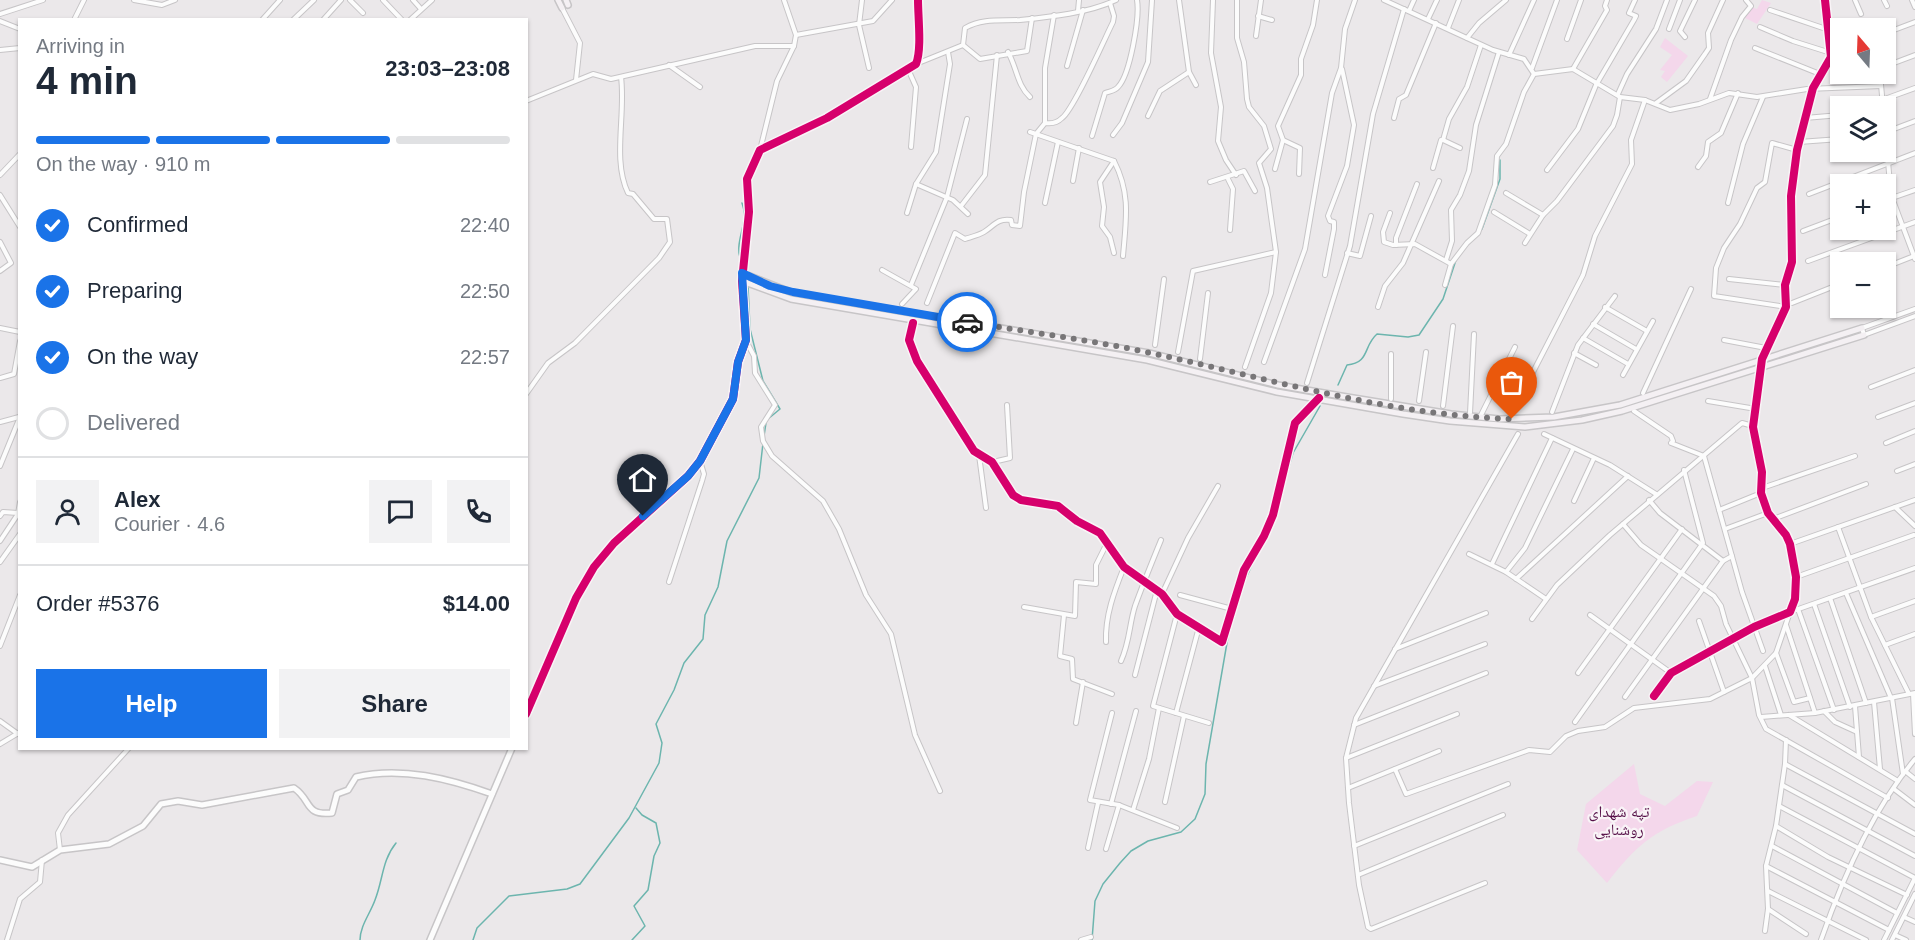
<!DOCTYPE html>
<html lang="en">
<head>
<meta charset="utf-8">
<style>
	:root { --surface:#fff; --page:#f2f2f3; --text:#1f2937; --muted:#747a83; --line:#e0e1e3; --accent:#1a73e8 }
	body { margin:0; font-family:Helvetica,"Noto Naskh Arabic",sans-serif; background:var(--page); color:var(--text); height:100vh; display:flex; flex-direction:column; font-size:22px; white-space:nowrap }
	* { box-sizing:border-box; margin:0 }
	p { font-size:20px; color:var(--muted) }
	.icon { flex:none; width:33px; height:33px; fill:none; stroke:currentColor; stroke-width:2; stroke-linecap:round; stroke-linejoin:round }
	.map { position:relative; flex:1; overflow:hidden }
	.details { position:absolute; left:18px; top:18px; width:510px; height:732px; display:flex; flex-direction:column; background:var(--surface); border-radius:0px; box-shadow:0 2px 4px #0004 }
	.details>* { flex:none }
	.needle { width:39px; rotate:341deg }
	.fabs { position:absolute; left:1830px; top:18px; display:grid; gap:12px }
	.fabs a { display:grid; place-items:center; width:66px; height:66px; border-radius:0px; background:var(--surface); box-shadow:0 2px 4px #0004; font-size:30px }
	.pin { position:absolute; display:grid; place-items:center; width:51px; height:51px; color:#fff; margin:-62px -26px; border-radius:50% 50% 50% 0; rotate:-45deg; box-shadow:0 0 6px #0007 }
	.pin .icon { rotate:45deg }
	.courier { position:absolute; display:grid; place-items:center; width:60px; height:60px; margin:-30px; border:4px solid #1a73e8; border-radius:50%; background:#fff; color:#222; box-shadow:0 2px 8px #0007 }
	.overview em { font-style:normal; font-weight:800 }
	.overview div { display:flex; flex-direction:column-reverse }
	.overview { display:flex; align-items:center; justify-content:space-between; height:102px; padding:0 18px }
	h1 { font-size:39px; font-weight:800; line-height:45px }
	.bar { display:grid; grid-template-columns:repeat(4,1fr); gap:9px 6px; align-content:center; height:72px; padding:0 18px }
	.bar i { height:8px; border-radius:4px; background:var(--line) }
	.bar .on { background:var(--accent) }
	.bar p { grid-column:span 4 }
	.line { display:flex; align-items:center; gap:15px; padding:0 18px; border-top:2px solid var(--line) }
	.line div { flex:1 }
	.round { display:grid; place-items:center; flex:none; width:63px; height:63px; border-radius:0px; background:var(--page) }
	ol { padding:0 18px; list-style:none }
	li { display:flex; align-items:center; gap:18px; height:66px }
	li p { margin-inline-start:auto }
	li .icon { padding:6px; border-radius:50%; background:var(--accent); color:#fff; stroke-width:4 }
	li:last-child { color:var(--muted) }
	li i { width:33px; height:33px; border:3px solid var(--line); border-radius:50% }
	.button { display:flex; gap:12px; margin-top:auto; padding:12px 18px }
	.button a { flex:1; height:69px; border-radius:0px; background:var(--accent); color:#fff; font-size:24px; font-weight:800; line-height:69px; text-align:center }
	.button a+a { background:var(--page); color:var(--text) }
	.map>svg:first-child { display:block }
</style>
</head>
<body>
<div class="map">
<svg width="1915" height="940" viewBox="0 0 1915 940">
	<rect width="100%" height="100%" fill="#ebe8ea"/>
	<g fill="#f4d7eb">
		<polygon points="1762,0 1771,3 1757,24 1745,18 1751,7 1757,9"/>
		<polygon points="1665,38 1688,56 1667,82 1661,77 1665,71 1660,70 1672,55 1660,47"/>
		<path d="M 1634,764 L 1640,794 L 1665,806 L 1697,781 L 1713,782 L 1697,816 C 1652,831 1636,846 1607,883 L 1577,850 L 1586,804 Z"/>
	</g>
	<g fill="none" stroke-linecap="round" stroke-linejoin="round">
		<g stroke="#6cb5ae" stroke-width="1.5">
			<polyline points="1482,229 1500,179 1500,160"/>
			<path d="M 741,260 C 733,242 750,223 742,203"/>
			<polyline points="748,286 750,329 763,381 780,409 768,419"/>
			<path d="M 1338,385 L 1347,365 C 1370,363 1363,346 1377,334 L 1408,337 L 1419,335 L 1443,299 L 1456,260"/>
			<polyline points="764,436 766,423"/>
			<polyline points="1276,511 1293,453 1320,406"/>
			<path d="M 360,940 C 360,926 370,914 375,900 C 383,880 382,860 396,843"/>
			<polyline points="473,940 477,928 509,896 567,889 580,884 629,818 659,763 662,743 656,724 674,690 684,663 703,639 705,615 718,587 727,541 759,478 763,443"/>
			<polyline points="632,940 645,926 634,906 648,890 654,856 660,843 656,823 642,815 636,808"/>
			<polyline points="1092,940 1095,901 1103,884 1120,863 1131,851 1148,841 1181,832 1195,819 1205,794 1206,764 1228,637 1241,589 1273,519"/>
		</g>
		<g stroke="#c7c5c7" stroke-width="6">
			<g id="minor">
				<polyline points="134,0 162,5 175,0"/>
				<polyline points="350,0 363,13"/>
				<polyline points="383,0 402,20"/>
				<polyline points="413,0 421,9"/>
				<polyline points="862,0 859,25 869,68"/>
				<polyline points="1179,0 1189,72 1196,85"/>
				<polyline points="1213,0 1211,53 1221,107 1218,141 1226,160 1236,175"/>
				<polyline points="1237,0 1237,38 1244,62 1247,99 1249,107 1264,126 1271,149 1259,163 1267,188 1276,252 1271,293 1245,367"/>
				<polyline points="1384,0 1493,50 1524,59 1534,74"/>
				<polyline points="1855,0 1861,14"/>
				<polyline points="1884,0 1887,6"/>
				<polyline points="1912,0 1915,7"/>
				<polyline points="562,8 580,43 576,80"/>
				<polyline points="1770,10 1829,30"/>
				<polyline points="1078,11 1079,0"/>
				<polyline points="1409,11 1414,0"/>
				<polyline points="0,14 43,0"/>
				<polyline points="1258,16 1272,20"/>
				<polyline points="1428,19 1437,0"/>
				<polyline points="74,20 84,0"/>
				<polyline points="262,20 280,0"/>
				<polyline points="293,20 314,0"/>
				<polyline points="323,20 341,0"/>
				<polyline points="410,20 432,0"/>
				<polyline points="0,21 20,29"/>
				<polyline points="1760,27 1793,41 1831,53"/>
				<polyline points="1448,28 1459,0"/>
				<polyline points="1669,29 1680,0"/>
				<polyline points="1886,33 1915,22"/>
				<polyline points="796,35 873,21 892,0"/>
				<polyline points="1256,36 1261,0"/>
				<polyline points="1685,37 1680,31 1695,0"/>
				<polyline points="1467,38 1479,23 1506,0"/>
				<polyline points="1567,39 1581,0"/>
				<polyline points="963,45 980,59 1027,51 1032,18"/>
				<polyline points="1755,48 1820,74"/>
				<polyline points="0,50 20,48"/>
				<path d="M 1008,52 C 1017,68 1017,85 1030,97"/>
				<polyline points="1509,55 1534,0"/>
				<polyline points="1831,57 1840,55"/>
				<path d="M 916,64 L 963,45 L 965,28 C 983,18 1001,21 1020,20 C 1050,17 1089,13 1116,0"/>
				<polyline points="669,65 700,87"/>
				<polyline points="1067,66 1083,10"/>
				<polyline points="1886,66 1915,55"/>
				<polyline points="1532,68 1557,0"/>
				<polyline points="908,69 916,87 911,147"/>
				<polyline points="1573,69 1607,10 1605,6 1607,0"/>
				<polyline points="1880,74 1883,106"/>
				<polyline points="1618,94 1627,74 1656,29 1667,0"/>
				<polyline points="1710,99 1731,40 1742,17 1751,6 1746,0"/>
				<polyline points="1882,100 1915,88"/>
				<polyline points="526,101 593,74 611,79 755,46 794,46"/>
				<polyline points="1656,103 1686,81 1705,54 1709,48 1708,33 1723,0"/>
				<polyline points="1148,116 1160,91 1189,72"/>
				<polyline points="1394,118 1399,99 1406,95 1436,23"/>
				<polyline points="1805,118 1840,115"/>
				<path d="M 1045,123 C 1051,124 1057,123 1062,118 C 1074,109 1104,40 1113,22 L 1114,16 L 1110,3"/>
				<path d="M 1030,132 L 1114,161 C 1131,194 1126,220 1123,256"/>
				<polyline points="1886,132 1915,121"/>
				<polyline points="1113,135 1122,123 1148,62 1152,0"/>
				<path d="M 1092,136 L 1105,93 C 1110,91 1115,91 1118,87 C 1130,75 1140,17 1137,0"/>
				<polyline points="1886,139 1891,195 1915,259"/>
				<polyline points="1443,140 1460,148"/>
				<polyline points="1799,142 1840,139"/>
				<polyline points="760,150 777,81 794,46 796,35 784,0"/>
				<polyline points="1698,167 1706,156 1708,142 1721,133 1738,93"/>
				<polyline points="1433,168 1441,140 1443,140 1449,119 1467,87 1481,45"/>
				<polyline points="1275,169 1283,140"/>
				<polyline points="1547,170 1578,129 1596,85 1634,20 1636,16 1629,13 1635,0"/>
				<polyline points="1299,174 1300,148 1283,140 1278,126 1301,75 1301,59 1313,25 1317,0"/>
				<polyline points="0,175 20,154"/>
				<polyline points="1228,179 1233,189 1230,230"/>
				<polyline points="1073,181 1079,148"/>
				<polyline points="1210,182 1244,171 1255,191"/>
				<polyline points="916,184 953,200 968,214"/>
				<polyline points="1506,193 1543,215"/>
				<polyline points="1809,194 1915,153"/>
				<polyline points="0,195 20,227"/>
				<polyline points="1886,200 1915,190"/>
				<polyline points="1045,203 1058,142"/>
				<polyline points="1728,203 1743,144 1763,97"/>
				<polyline points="961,206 985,175 997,55"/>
				<polyline points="1494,212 1530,234"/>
				<polyline points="907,213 916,184 936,152 950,64 948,52"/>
				<polyline points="1390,213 1383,232 1384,242 1393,245 1415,244 1451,264"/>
				<polyline points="1803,231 1840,217"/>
				<polyline points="0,242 11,263 0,271"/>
				<polyline points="1525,243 1543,215 1557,201 1613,126 1617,115 1620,97"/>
				<polyline points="1396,245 1396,238 1417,184"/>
				<polyline points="1114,253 1110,237 1102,226 1104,207 1100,182 1114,161"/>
				<polyline points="1347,253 1360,256 1371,216"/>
				<polyline points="1446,260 1452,241 1451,210 1460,195 1469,171 1476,125 1499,52"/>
				<polyline points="1808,261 1915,222"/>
				<polyline points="1886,267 1914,256"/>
				<polyline points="882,270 916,289 902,304"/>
				<polyline points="1325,275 1334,229 1334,222 1330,221 1328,216 1347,166 1354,125 1342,69"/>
				<polyline points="1729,279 1785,285"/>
				<polyline points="911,285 947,197 967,119"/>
				<polyline points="1445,285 1451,264 1467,243 1478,233 1495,185 1497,156 1506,144 1524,92 1534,74 1573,69 1620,97 1645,100 1670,110 1699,104 1729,93 1757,97 1807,89 1881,86"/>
				<path d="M 927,303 L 955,233 L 965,239 C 971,237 979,235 984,232 C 994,226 997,218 1011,220 L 1012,225 L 1020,226 L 1024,192 L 1036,134 L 1045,123 L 1045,68 L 1054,15"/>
				<polyline points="1792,303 1840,284"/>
				<polyline points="1378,307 1385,286 1403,263 1439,181"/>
				<polyline points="1605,307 1647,331"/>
				<polyline points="1786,307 1714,296 1716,268 1724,248 1740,224 1757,188 1765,182 1772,143 1797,150"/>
				<polyline points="1915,309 1862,328 1864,335 1915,316"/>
				<polyline points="913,323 909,340 917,361 974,451 992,462 1013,495 1021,500 1058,506 1077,521 1100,533 1124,567 1162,594 1177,614 1222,642 1244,570 1264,536 1273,515 1295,423 1318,399"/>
				<polyline points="1593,324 1636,349"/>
				<polyline points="0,328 20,332"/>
				<polyline points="1583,338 1628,364"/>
				<polyline points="1724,340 1766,348"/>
				<polyline points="746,341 754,356 755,373 775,405 761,427 763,441 772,456 823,501 839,529 866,595 891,634 915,735 940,791"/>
				<polyline points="1155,345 1164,279"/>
				<polyline points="1178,352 1193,271 1276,252"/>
				<polyline points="1574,353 1596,365"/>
				<polyline points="1200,359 1208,293"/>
				<polyline points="1762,359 1786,307 1785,285 1792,262 1791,196 1797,150 1813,88 1831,57 1825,0"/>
				<polyline points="1264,362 1305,249 1332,93 1341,68 1345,29 1355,0"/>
				<polyline points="1623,375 1653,321"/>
				<polyline points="0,378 14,374 20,341"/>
				<polyline points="1307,383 1350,246 1373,114 1404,9"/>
				<polyline points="1871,387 1915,370"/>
				<polyline points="1643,393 1691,289"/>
				<path d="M 526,394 L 548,363 L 575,343 L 659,258 L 670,242 L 667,219 L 654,219 L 633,194 L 628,193 C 612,160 626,114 621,77"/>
				<polyline points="1391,399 1391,354"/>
				<polyline points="1419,401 1426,352"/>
				<polyline points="1708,401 1756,409"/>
				<polyline points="1443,406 1453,326"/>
				<polyline points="1634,411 1671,436 1673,441 1671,443 1704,456 1742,592 1763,651"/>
				<polyline points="1552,412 1578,345 1615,296"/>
				<polyline points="1470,413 1474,334"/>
				<polyline points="1512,413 1583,275 1595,236 1632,164 1631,140 1645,100"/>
				<polyline points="1481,415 1515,347"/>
				<polyline points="1878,417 1915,403"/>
				<polyline points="0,422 19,417"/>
				<polyline points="1544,434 1610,465 1656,494"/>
				<polyline points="1886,443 1915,431"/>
				<polyline points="979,455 986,508"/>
				<polyline points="993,462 1010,458 1007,405"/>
				<polyline points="0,466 20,417"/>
				<polyline points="1897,471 1915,464"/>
				<polyline points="1762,488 1855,456"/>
				<polyline points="1649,500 1660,513 1723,561"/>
				<polyline points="1574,501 1594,458"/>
				<polyline points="1895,507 1915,526"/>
				<polyline points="1719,510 1761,493"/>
				<polyline points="0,516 3,512 18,513"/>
				<polyline points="1773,519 1866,484"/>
				<polyline points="1623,524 1641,545 1714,596 1721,606 1726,624 1752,678 1759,715 1766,729 1888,798"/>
				<polyline points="1838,527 1871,617 1909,694"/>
				<polyline points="1725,529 1768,513"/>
				<polyline points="0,541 18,514 20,502"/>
				<polyline points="1790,544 1915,500"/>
				<polyline points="1469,554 1506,572 1546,599"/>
				<polyline points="0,562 20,534"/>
				<polyline points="1492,564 1552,438"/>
				<polyline points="1506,572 1525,548 1573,449"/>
				<polyline points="1796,577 1914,535"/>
				<polyline points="1516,579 1628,476"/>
				<polyline points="669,582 702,481 704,474 700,461"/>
				<polyline points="1846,593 1891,698"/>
				<polyline points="1162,594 1188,538 1218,486"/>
				<polyline points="1180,595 1232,609"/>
				<polyline points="1830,598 1866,703"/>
				<polyline points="1814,604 1850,707"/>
				<polyline points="1024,607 1075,616 1076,582 1096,584 1096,565 1107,543"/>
				<polyline points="1798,609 1834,710"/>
				<polyline points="1177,614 1153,706 1209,723"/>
				<polyline points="1064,615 1060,656 1072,659 1073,679 1112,694"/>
				<polyline points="1590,615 1671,673"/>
				<polyline points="1871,617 1915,601"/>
				<polyline points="1532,619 1557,585 1610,535 1742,423 1753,426"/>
				<polyline points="1699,621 1724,692"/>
				<polyline points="1786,625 1815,713"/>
				<path d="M 1106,642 C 1105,616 1114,592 1124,567"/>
				<polyline points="1885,645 1915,634"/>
				<polyline points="0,646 20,595"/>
				<polyline points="1395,649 1486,613"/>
				<polyline points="1776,653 1794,702 1810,698"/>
				<path d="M 1121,661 C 1130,641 1129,625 1135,606 C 1143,584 1152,562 1161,540"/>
				<polyline points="1765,666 1781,715"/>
				<polyline points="1578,673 1682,529"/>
				<polyline points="1135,675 1157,590"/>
				<polyline points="1374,686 1485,644"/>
				<polyline points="1913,694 1915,734"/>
				<path d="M 1654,696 L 1671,673 L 1754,627 L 1790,612 C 1799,590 1798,558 1786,536 C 1779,521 1762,511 1761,493 C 1760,486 1762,478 1761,470 C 1760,455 1752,440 1753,425 C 1755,405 1760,386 1760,366"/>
				<polyline points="1625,697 1723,561 1732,556"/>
				<polyline points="1892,698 1903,774"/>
				<polyline points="1874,702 1880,769"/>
				<polyline points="1855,706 1859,757"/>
				<polyline points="1824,711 1835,722 1857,732"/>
				<polyline points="1112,713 1090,800 1119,805 1177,828"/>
				<polyline points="1176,713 1199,627"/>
				<polyline points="1789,715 1898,781"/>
				<polyline points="1761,717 1815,713 1915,693"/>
				<polyline points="0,721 18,734"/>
				<polyline points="1575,722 1703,543 1684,470"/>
				<polyline points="1076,723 1083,682"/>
				<polyline points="1354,725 1486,673"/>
				<polyline points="0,744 20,732"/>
				<polyline points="1346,758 1457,714"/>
				<polyline points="1785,764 1915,834"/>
				<polyline points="1395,769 1406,794 1529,750 1550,752 1566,736 1578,731 1605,727 1634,708 1710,699 1752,678 1776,653 1790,612 1915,568"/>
				<polyline points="1905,771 1915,779"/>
				<polyline points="1782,785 1915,856"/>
				<polyline points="1348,788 1439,751"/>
				<polyline points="1894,789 1915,805"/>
				<polyline points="1165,802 1184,716"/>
				<polyline points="1111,804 1136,711"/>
				<polyline points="1779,806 1915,878"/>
				<polyline points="1133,810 1149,759 1159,708"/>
				<polyline points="1776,826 1828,857 1907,895"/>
				<polyline points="1354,846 1508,784"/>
				<polyline points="1772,846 1897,913"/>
				<polyline points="1088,848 1098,803"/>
				<polyline points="1106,849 1119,805"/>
				<polyline points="60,850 58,833 68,815 129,748"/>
				<polyline points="1766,866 1889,930"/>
				<polyline points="1358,875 1503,815"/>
				<polyline points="1485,883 1371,929 1368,927 1359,885 1349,803 1346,758 1356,718 1518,434"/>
				<polyline points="1768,891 1866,940"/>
				<polyline points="1768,909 1806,934"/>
				<polyline points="1904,917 1915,922"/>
				<polyline points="1765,931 1768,909 1766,866 1776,826 1785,764 1786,740"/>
				<polyline points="1895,935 1906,940"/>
				<polyline points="7,940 20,899 40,882 42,860"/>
				<polyline points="1081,940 1091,937"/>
				<path d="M 1821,940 C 1843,877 1872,810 1915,759"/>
				<polyline points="1884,940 1915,878"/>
				<polyline points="1892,940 1915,894"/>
			</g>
		</g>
		<g stroke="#c7c5c7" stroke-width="8">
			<g id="tertiary">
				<path d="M 526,714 L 576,598 L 594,567 L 614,543 L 688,476 L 700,461 L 733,399 L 738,362 L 746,340 L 742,281 L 749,212 L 747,179 L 760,150 L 827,118 L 916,64 C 922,49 918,18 918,0"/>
				<path d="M 0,860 L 32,867 L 60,850 L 109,844 L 143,826 L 161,804 L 178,801 L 202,805 L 294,788 C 312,800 304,816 332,813 L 337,794 L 348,790 L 356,777 C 401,766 450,779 492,794"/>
				<polyline points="430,940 512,748"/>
			</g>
		</g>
		<g stroke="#c7c5c7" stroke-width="8">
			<g id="secondary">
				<polyline points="558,0 562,8"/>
				<polyline points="566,0 568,5"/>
				<polyline points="742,273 793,293 1149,353 1278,385 1341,396 1451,414 1499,419 1554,417 1620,405 1862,328"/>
				<polyline points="742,281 791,299 1147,360 1277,392 1403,414 1450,421 1525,427 1582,420 1622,411 1864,335"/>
			</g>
		</g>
		<use href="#minor" stroke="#fcfcfc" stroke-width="4"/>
		<use href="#tertiary" stroke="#fcfcfc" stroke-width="5"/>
		<use href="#secondary" stroke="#f4f0f3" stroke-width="5"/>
		<g stroke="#f9f4f7" stroke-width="11">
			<g id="cycleway">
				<polyline points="913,323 909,340 917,361 974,451 992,462 1013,495 1021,500 1058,506 1077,521 1100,533 1124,567 1162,594 1177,614 1222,642 1244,570 1264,536 1273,515 1295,423 1319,398"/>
				<polyline points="1654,696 1671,673 1754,627 1790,612 1795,599 1796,577 1790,544 1786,535 1768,513 1761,493 1762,472 1753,427 1762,359 1786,307 1785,285 1792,262 1791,196 1797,150 1813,88 1831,57 1825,0"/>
				<path d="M 526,714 L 576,598 L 594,567 L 614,543 L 688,476 L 700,461 L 733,399 L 738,362 L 746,340 L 742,281 L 749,212 L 747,179 L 760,150 L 827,118 L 916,64 C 922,49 918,18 918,0"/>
			</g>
		</g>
		<use href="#cycleway" stroke="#d6006c" stroke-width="8"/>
	</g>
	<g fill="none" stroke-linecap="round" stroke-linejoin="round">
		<path stroke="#787678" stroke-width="6" stroke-dasharray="0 10.8" d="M 967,322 C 1028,332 1090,340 1151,353 C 1270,379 1389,415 1512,419"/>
		<polyline stroke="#1a73e8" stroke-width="8" points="643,516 688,476 700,461 733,399 738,362 746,340 742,273 770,286 793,292 967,322"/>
	</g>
	<g text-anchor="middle" stroke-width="4.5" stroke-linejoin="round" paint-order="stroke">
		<g font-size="16" fill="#561048" stroke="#f9f4f7">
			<text x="1619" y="817">تپه شهدای<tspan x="1619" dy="18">روشنایی</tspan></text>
		</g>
	</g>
</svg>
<div class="fabs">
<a><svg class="needle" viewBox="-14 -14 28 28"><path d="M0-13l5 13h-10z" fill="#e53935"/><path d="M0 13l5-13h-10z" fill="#747a83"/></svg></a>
<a><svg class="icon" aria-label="layers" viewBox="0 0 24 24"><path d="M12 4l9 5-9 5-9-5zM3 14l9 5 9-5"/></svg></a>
<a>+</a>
<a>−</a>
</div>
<div class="pin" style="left:1512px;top:419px;background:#ea580c"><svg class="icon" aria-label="bag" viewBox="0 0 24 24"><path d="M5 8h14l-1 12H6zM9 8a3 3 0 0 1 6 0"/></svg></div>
<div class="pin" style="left:643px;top:516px;background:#1f2937"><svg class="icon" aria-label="home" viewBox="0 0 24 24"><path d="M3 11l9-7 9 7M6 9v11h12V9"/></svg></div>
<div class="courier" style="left:967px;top:322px"><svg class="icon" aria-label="car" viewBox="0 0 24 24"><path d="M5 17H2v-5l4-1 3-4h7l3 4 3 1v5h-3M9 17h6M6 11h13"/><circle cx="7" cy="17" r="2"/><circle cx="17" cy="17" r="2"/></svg></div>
<section class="details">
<div class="overview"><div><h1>4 min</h1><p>Arriving in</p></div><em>23:03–23:08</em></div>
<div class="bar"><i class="on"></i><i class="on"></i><i class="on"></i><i></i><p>On the way · 910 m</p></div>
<ol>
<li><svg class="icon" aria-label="check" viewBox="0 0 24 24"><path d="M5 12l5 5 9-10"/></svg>Confirmed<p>22:40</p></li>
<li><svg class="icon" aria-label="check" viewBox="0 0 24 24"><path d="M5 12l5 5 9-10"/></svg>Preparing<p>22:50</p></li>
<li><svg class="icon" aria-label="check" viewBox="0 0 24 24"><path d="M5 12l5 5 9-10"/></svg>On the way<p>22:57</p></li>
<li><i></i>Delivered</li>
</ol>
<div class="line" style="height:108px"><a class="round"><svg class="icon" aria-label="person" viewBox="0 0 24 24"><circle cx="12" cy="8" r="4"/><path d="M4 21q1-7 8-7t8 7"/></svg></a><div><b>Alex</b><p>Courier · 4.6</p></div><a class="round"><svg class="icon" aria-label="chat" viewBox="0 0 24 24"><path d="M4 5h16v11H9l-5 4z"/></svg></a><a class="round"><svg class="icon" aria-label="phone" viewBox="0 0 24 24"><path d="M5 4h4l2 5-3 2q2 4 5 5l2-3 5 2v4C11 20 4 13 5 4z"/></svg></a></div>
<div class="line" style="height:78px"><div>Order #5376</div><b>$14.00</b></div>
<div class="button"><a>Help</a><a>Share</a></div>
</section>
</div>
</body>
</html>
